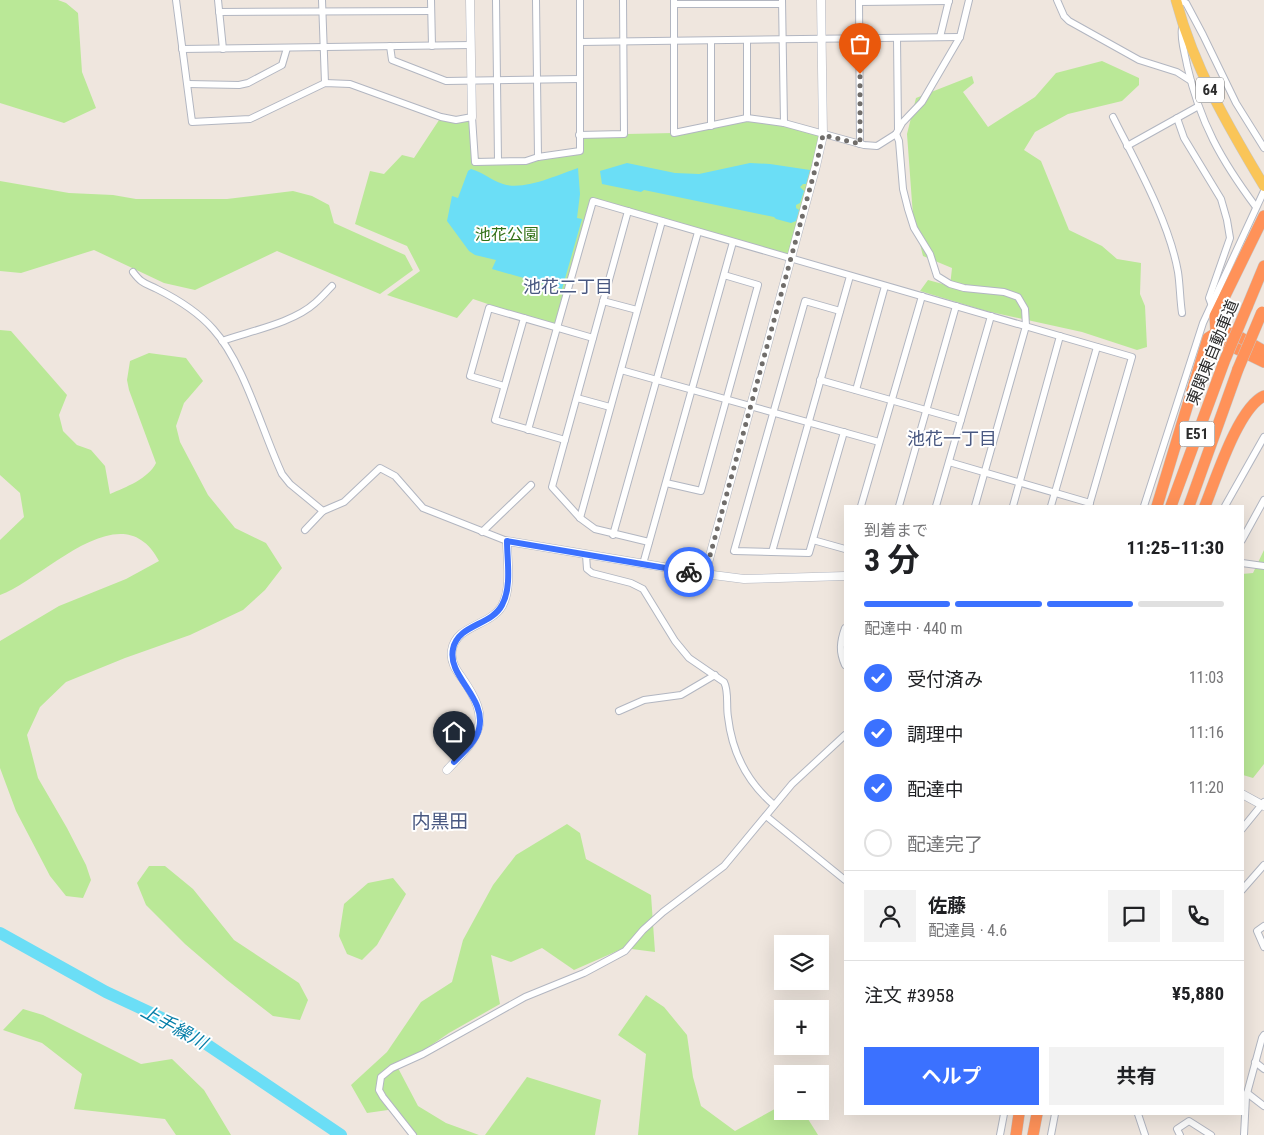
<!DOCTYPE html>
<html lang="ja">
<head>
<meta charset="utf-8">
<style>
	:root { --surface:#fff; --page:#f2f2f2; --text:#202124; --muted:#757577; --line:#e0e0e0; --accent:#3b71ff }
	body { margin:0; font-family:"Roboto Condensed","Noto Sans JP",sans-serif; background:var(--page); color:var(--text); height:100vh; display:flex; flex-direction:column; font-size:19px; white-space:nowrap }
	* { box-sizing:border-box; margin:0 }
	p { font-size:16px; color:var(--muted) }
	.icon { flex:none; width:28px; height:28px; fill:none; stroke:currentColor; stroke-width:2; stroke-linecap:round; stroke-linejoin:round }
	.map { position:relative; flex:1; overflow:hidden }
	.side { position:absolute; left:844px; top:505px; width:400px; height:610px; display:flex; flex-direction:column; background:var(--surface); border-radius:0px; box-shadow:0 5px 20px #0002 }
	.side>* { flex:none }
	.buttons { position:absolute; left:774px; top:935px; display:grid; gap:10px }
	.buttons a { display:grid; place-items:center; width:55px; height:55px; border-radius:0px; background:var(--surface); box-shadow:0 5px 20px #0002; font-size:25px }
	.pin { position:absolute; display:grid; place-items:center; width:42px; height:42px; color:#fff; margin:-51px -21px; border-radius:50% 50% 50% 0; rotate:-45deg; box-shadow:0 0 5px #0007 }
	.pin .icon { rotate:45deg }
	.courier { position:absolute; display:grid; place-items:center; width:50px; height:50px; margin:-25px; border:4px solid #3b71ff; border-radius:50%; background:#fff; color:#222; box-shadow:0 1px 6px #0007 }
	.headline em { font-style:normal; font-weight:700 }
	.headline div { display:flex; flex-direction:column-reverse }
	.headline { display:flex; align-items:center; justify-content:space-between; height:85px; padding:0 20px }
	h1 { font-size:32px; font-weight:700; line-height:38px }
	.bar { display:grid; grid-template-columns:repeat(4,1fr); gap:8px 5px; align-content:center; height:60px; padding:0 20px }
	.bar i { height:6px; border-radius:4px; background:var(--line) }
	.bar .selected { background:var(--accent) }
	.bar p { grid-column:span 4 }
	.line { display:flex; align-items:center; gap:12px; padding:0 20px; border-top:1px solid var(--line) }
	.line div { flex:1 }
	.round { display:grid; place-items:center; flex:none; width:52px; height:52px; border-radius:0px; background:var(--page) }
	ol { padding:0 20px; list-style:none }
	li { display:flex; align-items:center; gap:15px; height:55px }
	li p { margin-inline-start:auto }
	li .icon { padding:5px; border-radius:50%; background:var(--accent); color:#fff; stroke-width:4 }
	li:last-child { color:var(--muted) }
	li i { width:28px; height:28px; border:2px solid var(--line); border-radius:50% }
	.action { display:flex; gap:10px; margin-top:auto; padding:10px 20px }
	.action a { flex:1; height:58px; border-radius:0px; background:var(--accent); color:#fff; font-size:20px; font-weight:700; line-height:58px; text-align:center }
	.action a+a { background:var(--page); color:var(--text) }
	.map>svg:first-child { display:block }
</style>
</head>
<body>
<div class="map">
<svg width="1264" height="1135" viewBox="0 0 1264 1135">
	<rect width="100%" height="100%" fill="#efe6de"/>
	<g fill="#bae897">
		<polygon points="0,0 58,0 66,3 78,13 82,72 96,108 64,123 0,103"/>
		<polygon points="1102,61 1139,78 1139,85 1122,101 1068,114 1035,132 1024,150 1041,161 1069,230 1102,246 1117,259 1141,263 1140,294 1145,306 1147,347 1137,350 1082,332 986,311 920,291 928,280 950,286 952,268 923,256 913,216 907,134 916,98 972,76 974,83 963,92 988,127 1035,97 1056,73"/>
		<polygon points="441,117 473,119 475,157 498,161 579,151 579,135 674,133 747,118 784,123 823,135 791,259 593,201 558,328 473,299 457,318 387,295 420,271 407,246 355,224 370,171 384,174 402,155 414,158"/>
		<polygon points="0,181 69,193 113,195 136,199 227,199 293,191 312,196 329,205 334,223 405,255 413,270 380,294 277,251 195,290 164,283 94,250 21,273 0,271"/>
		<path d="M 0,330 L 11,331 L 67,395 L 59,415 L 63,431 L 77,445 L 91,450 L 105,466 L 110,494 C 126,487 148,479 156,463 L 129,390 L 127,380 L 130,361 L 149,353 L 186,358 L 203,381 L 184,403 L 176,426 L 180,442 L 208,495 L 235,528 L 266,543 L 282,568 L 265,590 L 243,610 L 190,635 L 125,658 L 66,682 L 40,707 L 27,735 L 38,778 L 67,828 L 86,865 L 91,880 L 83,898 L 66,896 L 50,876 L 16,811 L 0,768 L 0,641 L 59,606 L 126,579 L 159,561 C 122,490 44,579 0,595 L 0,540 L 24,517 L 20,493 L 0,475 Z"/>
		<polygon points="1264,550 1264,764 1253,778 1243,775 1242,574 1253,573"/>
		<polygon points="567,824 580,833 586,859 651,895 655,952 624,948 574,970 542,948 511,962 491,955 500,1004 449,1033 398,1068 418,1106 446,1123 479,1135 411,1135 405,1130 395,1109 367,1113 351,1085 387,1052 421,1002 452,982 463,940 493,885 516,855"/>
		<polygon points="149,866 165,866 193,889 234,940 299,983 308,1000 300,1020 273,1016 227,980 185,944 146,905 137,883"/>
		<polygon points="393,878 406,894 377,945 362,960 347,954 339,936 344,904 368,883"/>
		<polygon points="646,995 664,1007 687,1035 693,1077 701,1106 735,1131 782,1105 782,1111 803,1111 818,1135 638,1135 646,1054 618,1035"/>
		<polygon points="23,1009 43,1015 141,1064 172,1059 204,1090 231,1135 176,1135 165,1119 74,1109 82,1074 42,1043 3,1030"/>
		<polygon points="527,1077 601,1100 595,1135 485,1135"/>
	</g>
	<g fill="#6bdef6">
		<polygon points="627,163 675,173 699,174 750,163 770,164 810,170 806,184 803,184 800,187 804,191 800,203 796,205 796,208 799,210 796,221 791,223 776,219 774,217 644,190 641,192 602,184 600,171"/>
		<path d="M 578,168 L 580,194 L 577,218 L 582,219 L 562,289 L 492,269 L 496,260 L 475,255 L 469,251 L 447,221 L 452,196 L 458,198 L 468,171 L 471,169 C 483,172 492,181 503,184 C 524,191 557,175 578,168 Z"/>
	</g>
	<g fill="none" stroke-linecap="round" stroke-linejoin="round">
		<polyline stroke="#6bdef6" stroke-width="12" points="0,933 106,992 181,1027 341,1135"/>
		<g stroke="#b2b6c1" stroke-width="8">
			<g id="minor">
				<polyline points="176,0 192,122 250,119 325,83 350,84 441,117 456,120 472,117 475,162 526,161 538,157 580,151 580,0"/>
				<polyline points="218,0 223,49"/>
				<polyline points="322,0 325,83"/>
				<polyline points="431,0 432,46"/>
				<polyline points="496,0 498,161"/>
				<polyline points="536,0 538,157"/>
				<polyline points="674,0 674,133 747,118 784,123 864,145 877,146 896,134 902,123 922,102 960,37 969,0"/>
				<polyline points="782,0 784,123"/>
				<polyline points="859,0 860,144"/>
				<polyline points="1057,0 1064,16 1069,21 1139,60 1177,72 1191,81"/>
				<polyline points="1177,0 1186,3 1203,35 1236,103 1264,148"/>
				<polyline points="859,2 949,1"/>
				<polyline points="674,4 782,4"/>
				<polyline points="219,12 431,11"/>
				<path d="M 1182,27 C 1180,40 1185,53 1187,65 C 1200,123 1221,160 1256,207"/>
				<polyline points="940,37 949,0"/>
				<polyline points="897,38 898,129"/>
				<polyline points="747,40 747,118"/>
				<polyline points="711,41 711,126"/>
				<polyline points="580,42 960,37"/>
				<polyline points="390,46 392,60 446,81 580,79"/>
				<polyline points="182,49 471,45"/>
				<polyline points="188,84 239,85 248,83 282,65 287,48"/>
				<path d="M 1113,117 C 1136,163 1169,221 1178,272 C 1180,285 1180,300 1182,313"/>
				<polyline points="1177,118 1184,138 1221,199 1227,220 1230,238 1209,298 1212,306"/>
				<polyline points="896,134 899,141 903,189 908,209 914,228 930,254 937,276 950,284 964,288 1004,292 1018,297 1025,309 1026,326 975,506"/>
				<polyline points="579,135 624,134 623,0"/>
				<polyline points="1127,146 1197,107"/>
				<polyline points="628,211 552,487 580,518 595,529 649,542"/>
				<path d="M 133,272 C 142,284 145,283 157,289 C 177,299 199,313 213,329 C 244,363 262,431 282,474 L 290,484 L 323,511"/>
				<polyline points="603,301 637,310"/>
				<polyline points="840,311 805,301 734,551 809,553 844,432"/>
				<polyline points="524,318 495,420 565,440"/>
				<path d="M 222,341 C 250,331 293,323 315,303 C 321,298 326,292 332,286"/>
				<polyline points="621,370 879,442"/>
				<polyline points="820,380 961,420"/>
				<polyline points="504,386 470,376 489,308 593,338"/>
				<polyline points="856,390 885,286"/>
				<polyline points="577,398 610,407"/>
				<polyline points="528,430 593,201 1132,357 1089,506"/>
				<polyline points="949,462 1090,503"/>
				<polyline points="666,483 701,491 758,285 724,275"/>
				<polyline points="861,506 922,296"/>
				<polyline points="899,506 956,306"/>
				<polyline points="936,506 991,316"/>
				<polyline points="1013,506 1060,336"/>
				<polyline points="1051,506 1097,347"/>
				<polyline points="1144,506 1203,323 1264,191"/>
				<polyline points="1225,506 1264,437"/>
				<polyline points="580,518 662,221"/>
				<polyline points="305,530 323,511 344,502 380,468 395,476 423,508 507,541"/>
				<polyline points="482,532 531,485"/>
				<polyline points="613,535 698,232"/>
				<polyline points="813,540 845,549"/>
				<polyline points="1242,540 1264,500"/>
				<polyline points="772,552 850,276"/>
				<path d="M 586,555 L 587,569 L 592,573 L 631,583 L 643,589 L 675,641 L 689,658 L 724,682 C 729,691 726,706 728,717 C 732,752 747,782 774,805"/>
				<polyline points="1242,563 1264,566"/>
				<polyline points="643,564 733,242"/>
				<path d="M 845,628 C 840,642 839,652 845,665"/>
				<polyline points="619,711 644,700 681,695 715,675"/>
				<polyline points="766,816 845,880"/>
				<polyline points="1242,829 1264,802"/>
				<polyline points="1242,890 1264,865"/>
				<polyline points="1264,926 1257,931 1264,947"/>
				<polyline points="1255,1062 1264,1069"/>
				<polyline points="1247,1093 1264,1106"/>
				<polyline points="1138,1114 1145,1135"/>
				<polyline points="413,1135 383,1097 379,1090 381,1077 392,1068 423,1054 525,997 584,973 625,951 643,930 663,912 724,866 792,784 845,735"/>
				<polyline points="1000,1135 1004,1114"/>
				<polyline points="1051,1135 1055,1114"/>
				<polyline points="1180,1135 1177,1129 1189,1121 1211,1135"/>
				<polyline points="1244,1135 1246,1097 1262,1038 1264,1035"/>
			</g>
		</g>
		<g stroke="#b2b6c1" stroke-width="9">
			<g id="tertiary">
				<polyline points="470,0 472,117"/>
				<polyline points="705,574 816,166 823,135 821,0"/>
				<path d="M 447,770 C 480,735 493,722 462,678 C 456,670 450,661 452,650 C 456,625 490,626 502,606 C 512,588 507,560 507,541 L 705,574 L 744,579 L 845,576"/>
				<polyline points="1242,794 1264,806"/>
			</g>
		</g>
		<g stroke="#c8c8c8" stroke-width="11">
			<path id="primary" d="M 1176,0 C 1194,68 1228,126 1264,186"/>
		</g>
		<g stroke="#c8c8c8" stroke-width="12">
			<g id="motorway">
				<polyline points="1264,216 1215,316 1216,331 1219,340 1264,362"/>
				<polyline points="1247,307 1264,266"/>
				<polyline points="1157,506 1208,338 1224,328 1264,351"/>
				<polyline points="1171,506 1224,362"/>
				<polyline points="1189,506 1238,369"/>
				<path d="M 1205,506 C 1216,479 1238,408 1264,396"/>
				<polyline points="1016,1135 1019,1114"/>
				<polyline points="1033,1135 1037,1114"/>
			</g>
		</g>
		<use href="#minor" stroke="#fff" stroke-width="6"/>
		<use href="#tertiary" stroke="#fff" stroke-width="8"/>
		<use href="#primary" stroke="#fac558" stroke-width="10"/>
		<use href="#motorway" stroke="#ff9259" stroke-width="11"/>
		<g stroke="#c8c8c8" stroke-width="12" stroke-linecap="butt">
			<g id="motorway-bridge">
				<polyline points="1224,362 1247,307"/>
				<polyline points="1238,369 1262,312"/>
			</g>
		</g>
		<use href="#motorway-bridge" stroke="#ff9259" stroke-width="11"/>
	</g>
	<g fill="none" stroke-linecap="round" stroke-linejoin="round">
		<polyline stroke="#706d6a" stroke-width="5" stroke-dasharray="0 9" points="689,572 705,574 816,166 823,135 860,144 860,74"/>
		<path stroke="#3b71ff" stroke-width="6" d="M 454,762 C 463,753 476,742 479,729 C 487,697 447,677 453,649 C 458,624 491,626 502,605 C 512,587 507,560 507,541 L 689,572"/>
	</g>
	<g text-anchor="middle" stroke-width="4" stroke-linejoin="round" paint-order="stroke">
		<g fill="#fff" stroke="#6b6b6b" stroke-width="1">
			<rect x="1196" y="77.5" width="28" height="25" rx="4"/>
			<rect x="1179.5" y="421.5" width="35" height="25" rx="4"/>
		</g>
		<g font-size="15" font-weight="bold" fill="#2c2c2c">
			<text x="1210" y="95">64</text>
			<text x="1197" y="439">E51</text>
		</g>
		<g font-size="16" fill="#317016" stroke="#fff">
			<text x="507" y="240">池花公園</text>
		</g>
		<g font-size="16" fill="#2c2c2c" stroke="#fff">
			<text transform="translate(1212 352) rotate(-68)" y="6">東関東自動車道</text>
		</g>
		<g font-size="18" fill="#495881" stroke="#fff">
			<text x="568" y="293">池花二丁目</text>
			<text x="952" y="445">池花一丁目</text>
		</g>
		<g font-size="18" font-style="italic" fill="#057ea8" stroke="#fff">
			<text transform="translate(174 1027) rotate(29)" y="6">上手繰川</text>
		</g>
		<g font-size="19" fill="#495881" stroke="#fff">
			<text x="440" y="828">内黒田</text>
		</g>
	</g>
</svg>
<div class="buttons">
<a><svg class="icon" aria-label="layers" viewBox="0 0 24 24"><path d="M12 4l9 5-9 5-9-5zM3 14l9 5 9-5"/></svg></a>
<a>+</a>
<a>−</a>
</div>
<div class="pin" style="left:860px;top:74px;background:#ea580c"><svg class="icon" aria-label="bag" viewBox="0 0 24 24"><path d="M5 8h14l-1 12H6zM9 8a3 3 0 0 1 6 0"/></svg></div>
<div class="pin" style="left:454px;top:762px;background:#1f2937"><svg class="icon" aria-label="home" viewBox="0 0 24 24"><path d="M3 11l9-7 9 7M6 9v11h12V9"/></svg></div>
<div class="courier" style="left:689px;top:572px"><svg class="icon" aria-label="bike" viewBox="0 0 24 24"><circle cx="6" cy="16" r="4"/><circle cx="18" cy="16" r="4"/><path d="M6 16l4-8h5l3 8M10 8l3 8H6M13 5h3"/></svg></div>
<section class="side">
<div class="headline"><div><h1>3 分</h1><p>到着まで</p></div><em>11:25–11:30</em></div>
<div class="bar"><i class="selected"></i><i class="selected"></i><i class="selected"></i><i></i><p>配達中 · 440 m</p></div>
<ol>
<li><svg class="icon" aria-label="check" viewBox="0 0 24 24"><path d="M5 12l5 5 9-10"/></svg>受付済み<p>11:03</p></li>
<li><svg class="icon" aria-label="check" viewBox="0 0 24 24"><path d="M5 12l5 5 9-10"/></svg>調理中<p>11:16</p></li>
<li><svg class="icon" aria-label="check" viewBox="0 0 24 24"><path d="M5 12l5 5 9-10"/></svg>配達中<p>11:20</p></li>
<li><i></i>配達完了</li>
</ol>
<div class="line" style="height:90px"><a class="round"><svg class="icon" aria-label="person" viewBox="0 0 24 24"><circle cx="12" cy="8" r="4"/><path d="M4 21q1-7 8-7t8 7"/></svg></a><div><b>佐藤</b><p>配達員 · 4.6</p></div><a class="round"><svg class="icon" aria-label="chat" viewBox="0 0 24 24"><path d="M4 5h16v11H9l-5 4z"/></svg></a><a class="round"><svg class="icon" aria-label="phone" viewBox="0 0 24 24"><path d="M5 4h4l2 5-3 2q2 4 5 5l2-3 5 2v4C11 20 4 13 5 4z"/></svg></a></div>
<div class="line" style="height:65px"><div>注文 #3958</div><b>¥5,880</b></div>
<div class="action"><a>ヘルプ</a><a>共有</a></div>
</section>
</div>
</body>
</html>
